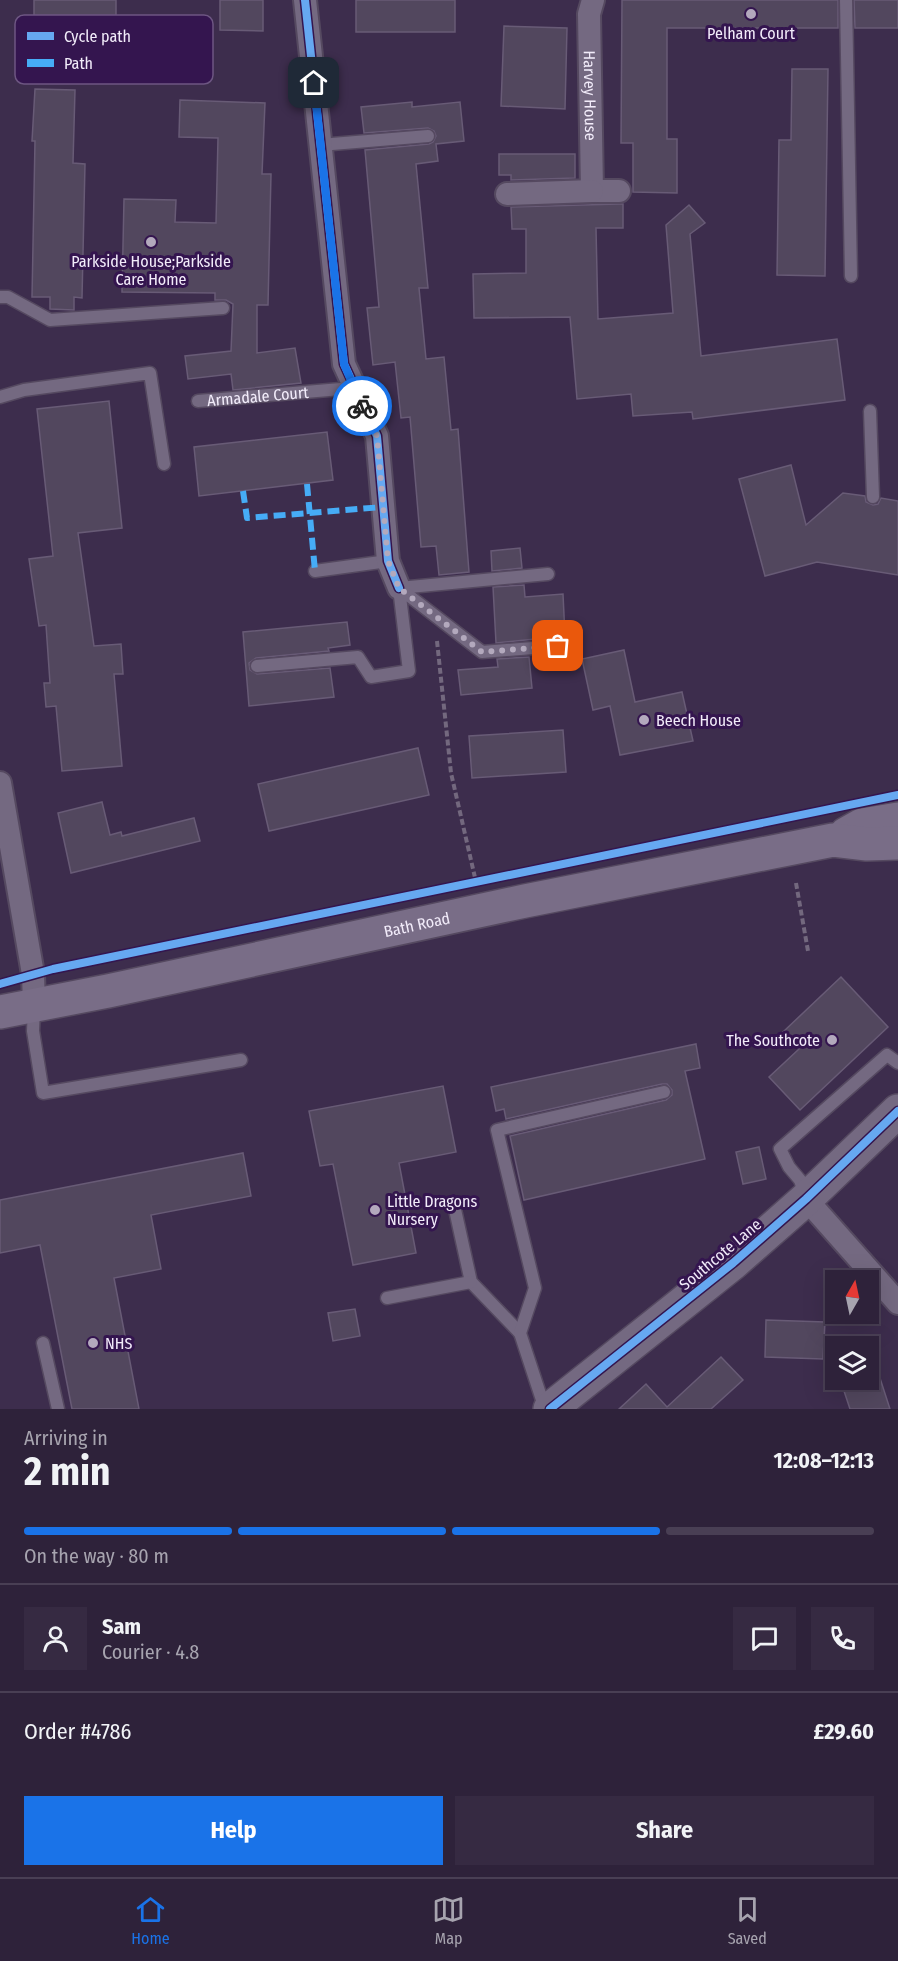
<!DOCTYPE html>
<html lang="en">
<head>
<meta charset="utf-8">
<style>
	:root { --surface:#2e223a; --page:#362a42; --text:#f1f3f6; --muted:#a7a4af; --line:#493f54; --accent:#1a73e8 }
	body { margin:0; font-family:"Fira Sans Condensed",sans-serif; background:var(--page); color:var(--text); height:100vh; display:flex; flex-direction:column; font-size:22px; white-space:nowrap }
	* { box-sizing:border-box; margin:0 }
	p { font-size:20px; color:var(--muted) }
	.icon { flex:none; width:33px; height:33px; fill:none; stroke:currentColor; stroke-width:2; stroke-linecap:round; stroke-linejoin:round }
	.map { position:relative; height:1409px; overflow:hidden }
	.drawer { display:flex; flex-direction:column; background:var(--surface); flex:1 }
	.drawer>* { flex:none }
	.needle { width:39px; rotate:9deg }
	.tools { position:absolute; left:825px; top:1270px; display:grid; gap:12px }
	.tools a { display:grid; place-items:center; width:54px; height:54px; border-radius:0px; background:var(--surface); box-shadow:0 6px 24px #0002,0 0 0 2px var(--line); font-size:30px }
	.pin { position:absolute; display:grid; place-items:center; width:51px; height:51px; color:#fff; margin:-26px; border-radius:12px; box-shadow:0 3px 9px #0006 }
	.courier { position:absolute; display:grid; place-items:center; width:60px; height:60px; margin:-30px; border:4px solid #1a73e8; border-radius:50%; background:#fff; color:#222; box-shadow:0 2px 8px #0007 }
	.headline em { font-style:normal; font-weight:700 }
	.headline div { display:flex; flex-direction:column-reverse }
	.headline { display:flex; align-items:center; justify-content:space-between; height:102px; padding:0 24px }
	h1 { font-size:39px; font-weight:700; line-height:45px }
	.bar { display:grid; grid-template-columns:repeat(4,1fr); gap:9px 6px; align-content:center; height:72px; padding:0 24px }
	.bar i { height:8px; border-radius:4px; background:var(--line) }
	.bar .on { background:var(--accent) }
	.bar p { grid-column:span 4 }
	.line { display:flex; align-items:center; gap:15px; padding:0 24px; border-top:2px solid var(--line) }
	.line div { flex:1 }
	.round { display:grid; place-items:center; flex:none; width:63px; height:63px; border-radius:0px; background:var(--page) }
	.button { display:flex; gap:12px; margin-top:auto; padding:12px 24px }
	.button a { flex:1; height:69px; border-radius:0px; background:var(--accent); color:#fff; font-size:24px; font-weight:700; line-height:69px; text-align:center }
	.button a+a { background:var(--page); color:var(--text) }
	.tabs { display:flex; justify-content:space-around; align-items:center; height:84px; border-top:2px solid var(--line); background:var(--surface); font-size:16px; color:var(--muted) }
	.tabs a { display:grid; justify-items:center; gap:3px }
	.tabs .on { color:var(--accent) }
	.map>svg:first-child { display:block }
</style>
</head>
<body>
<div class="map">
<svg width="898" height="1409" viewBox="0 0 898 1409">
	<rect width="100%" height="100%" fill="#3d2d4d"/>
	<g fill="#52475e" stroke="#685b76" stroke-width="1.5">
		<polygon points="34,0 116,0 116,34 34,33"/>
		<polygon points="220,0 263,0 263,31 220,30"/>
		<rect x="356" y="0" width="99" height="32"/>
		<polygon points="622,0 838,0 838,28 667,28 667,139 677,139 677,193 633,192 633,143 621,143"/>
		<polygon points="854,0 898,0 898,28 855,28"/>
		<polygon points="504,26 567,28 565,109 501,106"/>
		<polygon points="792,69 828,69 825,276 777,275 779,140 791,140"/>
		<polygon points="35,89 75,90 73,163 85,164 82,298 74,297 74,310 50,309 50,297 32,297 35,141 32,141"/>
		<polygon points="180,100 265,103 262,174 271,174 268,305 257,305 257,353 295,348 301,383 233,390 231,374 188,379 185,356 231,351 233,304 226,300 215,300 215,293 122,292 124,199 176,200 175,222 216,223 218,138 179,137"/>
		<polygon points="412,102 412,107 460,102 464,141 436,144 438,161 416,164 428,288 419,288 426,359 444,357 451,430 458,429 469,572 439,575 436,546 421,547 410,417 401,418 395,362 373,365 367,308 379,307 365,150 429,144 433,142 436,136 434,131 428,128 364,133 361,107"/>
		<polygon points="499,154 575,154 575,178 511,180 511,175 499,175"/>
		<polygon points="619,204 623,204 623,228 596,228 598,319 673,313 666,225 689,205 705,223 690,234 701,356 837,339 845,400 693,419 692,412 633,416 631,394 577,399 570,317 474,318 473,274 526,273 526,229 512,229 511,207"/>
		<polygon points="109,401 122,528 78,533 94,646 121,644 123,674 114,674 122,766 62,771 56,706 46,707 44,683 50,683 46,625 39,626 29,559 53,556 37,409"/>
		<polygon points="327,432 333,480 199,496 194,447"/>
		<polygon points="791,465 806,525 843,493 865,496 866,502 873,505 878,504 881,498 898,501 898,575 817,562 765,576 739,479"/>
		<polygon points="520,548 522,568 492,571 491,551"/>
		<polygon points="524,585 525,597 563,594 565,636 496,643 493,587"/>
		<polygon points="347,622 350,645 328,648 329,651 256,658 249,663 250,670 257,674 330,668 334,697 249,706 243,632"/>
		<polygon points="624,650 635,702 682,692 693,741 620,755 610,706 593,710 582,659"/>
		<polygon points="529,657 532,688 461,695 458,670 498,667 497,659"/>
		<polygon points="563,730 566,772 472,778 469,736"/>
		<polygon points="418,748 429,795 269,831 258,784"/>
		<polygon points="102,802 110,835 121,832 122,836 194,818 200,841 71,873 58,813"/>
		<polygon points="841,977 888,1027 800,1110 769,1077 799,1049 783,1032"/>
		<polygon points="696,1044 700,1068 685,1071 705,1159 524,1200 510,1136 666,1100 672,1095 672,1090 667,1084 662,1084 506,1119 504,1109 496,1111 491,1087"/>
		<polygon points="443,1086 456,1152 399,1163 416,1253 353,1265 333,1164 320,1166 309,1111"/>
		<polygon points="759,1147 766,1179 743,1184 736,1152"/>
		<polygon points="243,1153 251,1196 151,1215 161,1269 114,1278 139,1409 72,1409 40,1245 0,1253 0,1200"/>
		<polygon points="355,1309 360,1336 333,1341 328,1313"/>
		<polygon points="766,1320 825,1322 823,1359 765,1357"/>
		<polygon points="721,1357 743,1380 711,1409 619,1409 646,1384 667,1407"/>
		<polygon points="878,1372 890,1409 850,1409 842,1385 855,1380 868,1380 868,1375"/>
	</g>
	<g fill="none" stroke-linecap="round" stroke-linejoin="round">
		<g stroke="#554960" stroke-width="15">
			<g id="lane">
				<polyline points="846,0 851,276"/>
				<polyline points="320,145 428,136"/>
				<polyline points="0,297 8,297 50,320 223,308"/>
				<polyline points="0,397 24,390 150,373 164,464"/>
				<path id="s1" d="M 198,401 L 353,388"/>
				<polyline points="870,411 873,497"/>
				<polyline points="315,571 388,561"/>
				<polyline points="399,588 548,574"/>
				<polyline points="257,666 358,657 371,677 409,671 399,588 482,652 558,646"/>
				<polyline points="34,1007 33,1031 43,1093 241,1060"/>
				<polyline points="805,1195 800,1180 789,1167 780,1149 887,1055 898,1063"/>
				<polyline points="454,1205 471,1282 520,1333"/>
				<polyline points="387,1298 471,1282"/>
				<polyline points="43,1343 58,1409"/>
				<polyline points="545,1409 520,1333 535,1288 497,1130 664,1092"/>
			</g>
		</g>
		<g stroke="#554960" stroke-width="26">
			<g id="street">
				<polyline points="305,0 344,364 377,436 388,561 399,588"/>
				<path id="s2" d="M 593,0 L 589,14 L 592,191 L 619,191"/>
				<polyline points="507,194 592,191"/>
				<polyline points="0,783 33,974 34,1005"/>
				<polyline points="806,1199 898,1303"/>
			</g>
		</g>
		<g stroke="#554960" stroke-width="36">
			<polyline id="secondary" points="550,1409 733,1263 806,1199 898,1111"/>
		</g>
		<g stroke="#554960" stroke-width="36">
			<g id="primary">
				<polyline points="846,834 862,825 898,819"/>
				<path id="s3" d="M 0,1012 L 108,991 L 525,901 L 833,840 L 867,844 L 898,843"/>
			</g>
		</g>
		<g stroke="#73687e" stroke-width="4" stroke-dasharray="6 3" stroke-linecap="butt">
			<polyline points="437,641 451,773 476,882"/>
			<polyline points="796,883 808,951"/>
		</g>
		<use href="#lane" stroke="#746981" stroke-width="12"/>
		<use href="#street" stroke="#746981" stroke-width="22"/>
		<use href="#secondary" stroke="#746981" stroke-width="33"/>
		<use href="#primary" stroke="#796d87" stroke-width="33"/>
		<g stroke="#46acf6" stroke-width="6" stroke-dasharray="12 6" stroke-linecap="butt">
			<polyline points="307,484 315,571"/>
			<polyline points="243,491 247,518 383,507"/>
		</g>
		<g stroke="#34154f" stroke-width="11">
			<g id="cycleway">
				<polyline points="305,0 344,364 377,436 388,561 399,588"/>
				<polyline points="0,984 53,969 898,795"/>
				<polyline points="550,1409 733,1263 806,1199 898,1111"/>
			</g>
		</g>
		<use href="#cycleway" stroke="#66a8f1" stroke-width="8"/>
	</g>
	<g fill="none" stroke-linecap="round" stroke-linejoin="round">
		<polyline stroke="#b3a9bd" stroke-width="6" stroke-dasharray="0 10.8" points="362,406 377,436 388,561 399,588 482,652 558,646"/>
		<polyline stroke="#1a73e8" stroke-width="8" points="314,83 344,364 362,406"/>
	</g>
	<g fill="#b3a9bd" stroke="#34154f" stroke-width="2">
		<circle cx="751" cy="14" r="6"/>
		<circle cx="151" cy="242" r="6"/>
		<circle cx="644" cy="720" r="6"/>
		<circle cx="832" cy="1040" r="6"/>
		<circle cx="375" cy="1210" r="6"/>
		<circle cx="93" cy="1343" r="6"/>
	</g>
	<g text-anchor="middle" stroke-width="6" stroke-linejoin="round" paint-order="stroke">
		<g font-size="16" fill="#f2ecfa" stroke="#34154f" text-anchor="start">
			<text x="751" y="39" text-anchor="middle">Pelham Court</text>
			<text x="151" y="267" text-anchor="middle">Parkside House;Parkside<tspan x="151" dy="18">Care Home</tspan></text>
			<text x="656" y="726">Beech House</text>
			<text x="820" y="1046" text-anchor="end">The Southcote</text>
			<text x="387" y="1207">Little Dragons<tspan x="387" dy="18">Nursery</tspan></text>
			<text x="105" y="1349">NHS</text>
		</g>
		<g font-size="16" fill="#f2ecfa" stroke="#34154f">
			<text dy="6" stroke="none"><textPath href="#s2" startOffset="96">Harvey House</textPath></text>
			<text dy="6" stroke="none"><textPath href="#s1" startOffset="60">Armadale Court</textPath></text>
			<text dy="6" stroke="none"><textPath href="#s3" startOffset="426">Bath Road</textPath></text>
			<text transform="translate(720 1254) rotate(-40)" y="6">Southcote Lane</text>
		</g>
	</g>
	<rect x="15" y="15" width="198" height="69" rx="9" fill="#34154f" stroke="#6d5682" stroke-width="1.5"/>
	<rect x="27" y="32" width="27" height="8" fill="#66a8f1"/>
	<rect x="27" y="59" width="27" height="8" fill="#46acf6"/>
	<g font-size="16" fill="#f2ecfa">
		<text x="64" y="42">Cycle path</text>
		<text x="64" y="69">Path</text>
	</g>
</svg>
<div class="tools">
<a><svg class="needle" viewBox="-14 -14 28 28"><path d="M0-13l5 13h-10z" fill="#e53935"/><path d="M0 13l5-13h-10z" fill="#a7a4af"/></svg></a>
<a><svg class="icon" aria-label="layers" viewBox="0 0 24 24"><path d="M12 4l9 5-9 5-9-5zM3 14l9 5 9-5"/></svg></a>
</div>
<div class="pin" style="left:558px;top:646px;background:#ea580c"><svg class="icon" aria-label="bag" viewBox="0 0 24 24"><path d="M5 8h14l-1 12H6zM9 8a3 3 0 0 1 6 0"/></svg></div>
<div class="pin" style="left:314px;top:83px;background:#1f2937"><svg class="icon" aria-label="home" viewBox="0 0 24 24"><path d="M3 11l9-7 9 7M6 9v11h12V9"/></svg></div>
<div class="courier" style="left:362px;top:406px"><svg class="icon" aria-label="bike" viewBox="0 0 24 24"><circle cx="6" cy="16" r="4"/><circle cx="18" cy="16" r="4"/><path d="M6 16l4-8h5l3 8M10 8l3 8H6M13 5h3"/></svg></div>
</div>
<section class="drawer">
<div class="headline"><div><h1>2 min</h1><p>Arriving in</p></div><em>12:08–12:13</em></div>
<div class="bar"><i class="on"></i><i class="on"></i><i class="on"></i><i></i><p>On the way · 80 m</p></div>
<div class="line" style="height:108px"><a class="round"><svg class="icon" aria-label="person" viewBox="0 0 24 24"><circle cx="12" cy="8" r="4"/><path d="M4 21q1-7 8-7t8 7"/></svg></a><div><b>Sam</b><p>Courier · 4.8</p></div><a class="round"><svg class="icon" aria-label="chat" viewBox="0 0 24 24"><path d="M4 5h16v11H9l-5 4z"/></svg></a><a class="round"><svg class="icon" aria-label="phone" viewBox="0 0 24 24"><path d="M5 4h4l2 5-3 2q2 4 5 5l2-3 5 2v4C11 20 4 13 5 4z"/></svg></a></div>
<div class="line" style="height:78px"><div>Order #4786</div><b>£29.60</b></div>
<div class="button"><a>Help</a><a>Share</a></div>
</section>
<nav class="tabs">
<a class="on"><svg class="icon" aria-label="home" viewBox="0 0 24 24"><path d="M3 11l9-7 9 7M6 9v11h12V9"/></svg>Home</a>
<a><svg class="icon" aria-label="map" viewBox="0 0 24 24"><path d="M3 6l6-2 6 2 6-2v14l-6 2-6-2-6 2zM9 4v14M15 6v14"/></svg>Map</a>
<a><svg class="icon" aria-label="saved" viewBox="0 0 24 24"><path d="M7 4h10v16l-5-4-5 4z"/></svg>Saved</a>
</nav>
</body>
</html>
